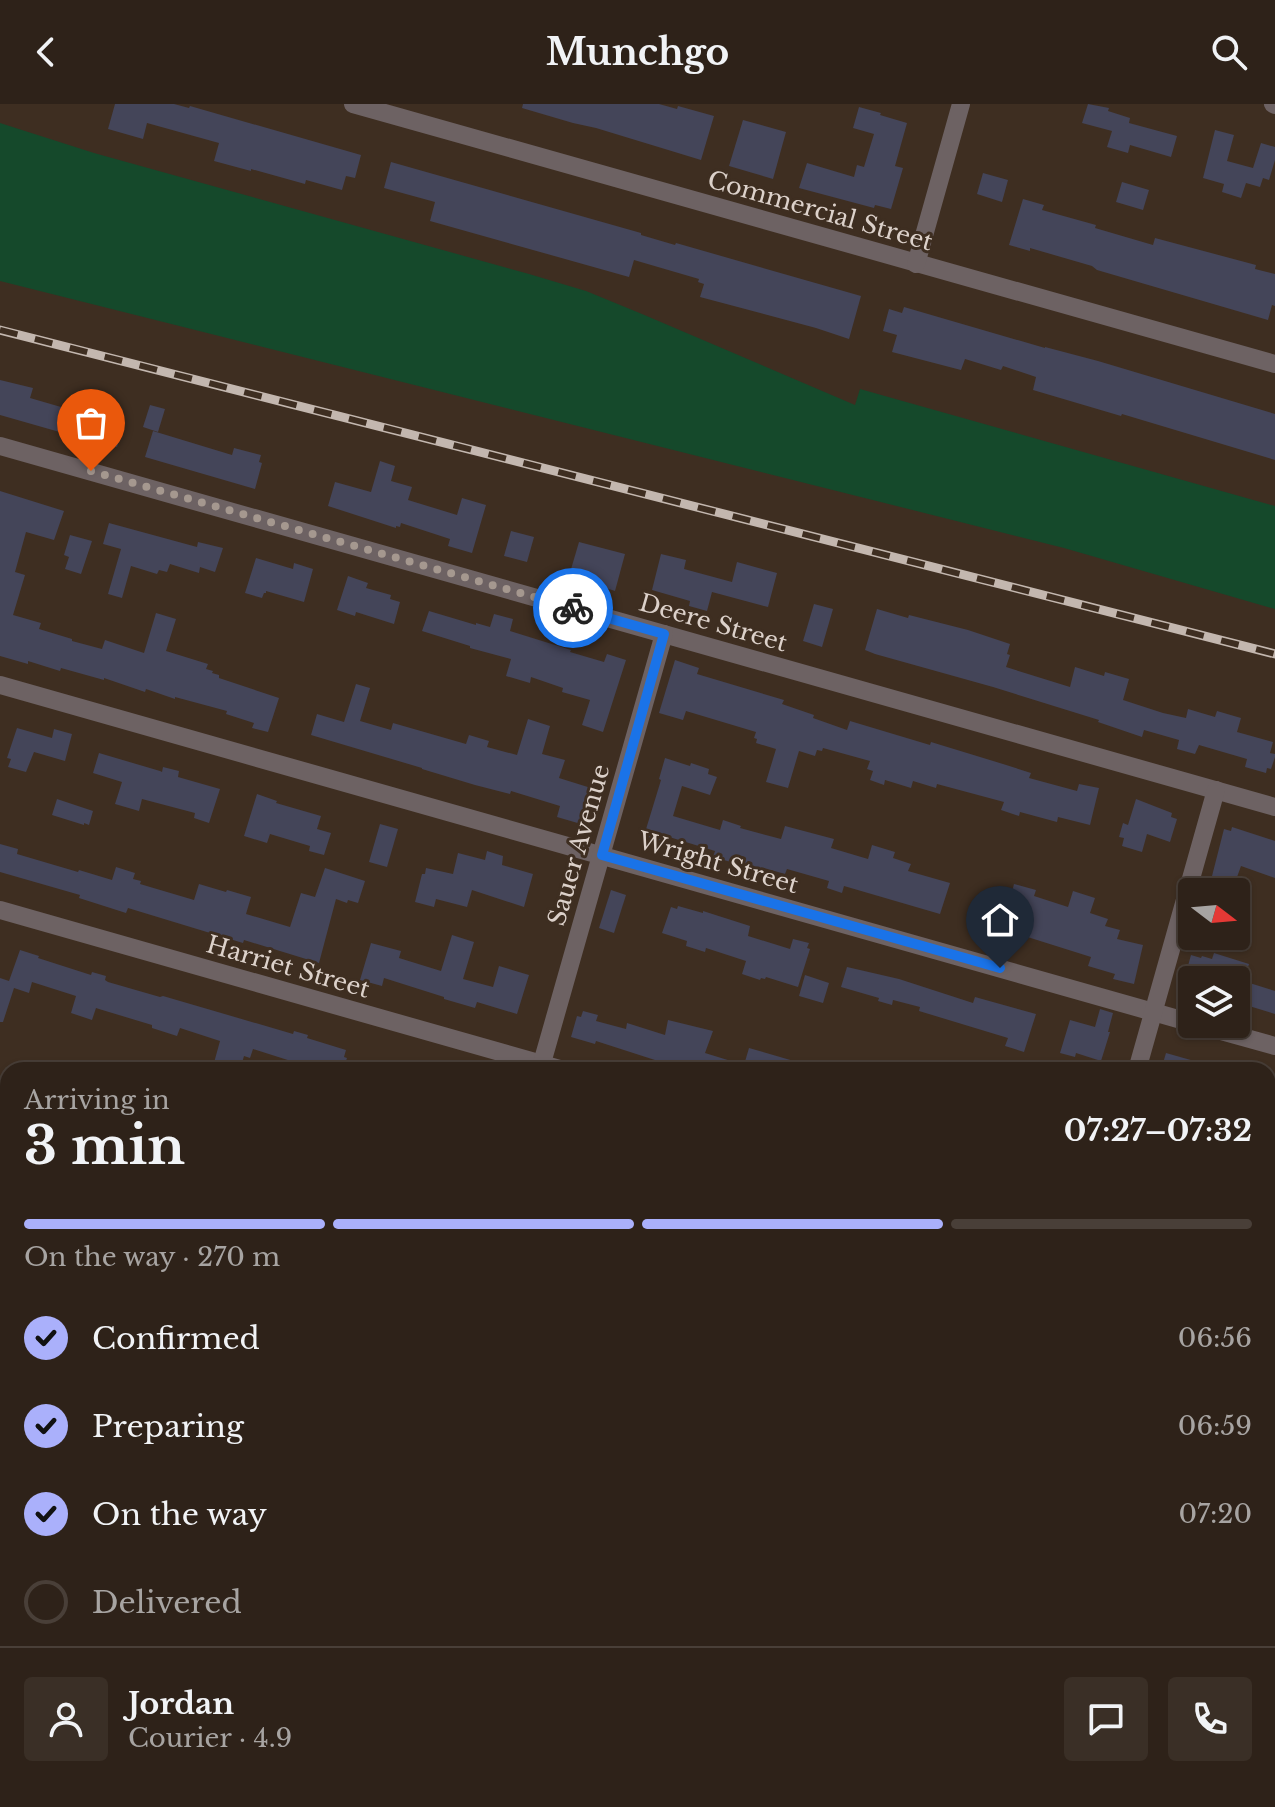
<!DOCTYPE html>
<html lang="en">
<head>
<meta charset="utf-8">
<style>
	:root { --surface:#2e2219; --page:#3a2f26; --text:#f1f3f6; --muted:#a7a4a2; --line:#493f38; --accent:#aab0fb }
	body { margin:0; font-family:"Libre Baskerville",serif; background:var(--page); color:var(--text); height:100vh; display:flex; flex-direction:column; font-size:30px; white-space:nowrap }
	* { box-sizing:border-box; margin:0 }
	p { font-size:26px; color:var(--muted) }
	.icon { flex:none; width:44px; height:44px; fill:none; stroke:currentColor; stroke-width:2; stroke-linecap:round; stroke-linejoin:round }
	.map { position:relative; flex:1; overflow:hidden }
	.drawer { position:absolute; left:0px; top:958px; width:1276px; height:746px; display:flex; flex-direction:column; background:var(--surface); border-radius:24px 24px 0 0; box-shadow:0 2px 6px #0004,0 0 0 2px var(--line) }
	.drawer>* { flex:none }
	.needle { width:52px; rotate:106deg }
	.buttons { position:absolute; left:1178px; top:774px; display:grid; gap:16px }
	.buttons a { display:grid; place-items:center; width:72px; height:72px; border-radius:8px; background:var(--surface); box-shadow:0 2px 6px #0004,0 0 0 2px var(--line); font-size:40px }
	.pin { position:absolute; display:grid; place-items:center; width:68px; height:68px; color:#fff; margin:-82px -34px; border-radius:50% 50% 50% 0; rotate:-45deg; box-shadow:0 0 8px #0007 }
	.pin .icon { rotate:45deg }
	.courier { position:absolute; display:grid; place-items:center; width:80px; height:80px; margin:-40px; border:6px solid #1a73e8; border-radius:50%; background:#fff; color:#222; box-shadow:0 2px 10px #0007 }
	.summary em { font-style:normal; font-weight:700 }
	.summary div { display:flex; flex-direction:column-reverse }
	.summary { display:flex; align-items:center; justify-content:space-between; height:136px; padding:0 24px }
	h1 { font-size:52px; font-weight:700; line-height:60px }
	.bar { display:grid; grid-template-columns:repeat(4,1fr); gap:12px 8px; align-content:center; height:96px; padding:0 24px }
	.bar i { height:10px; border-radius:6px; background:var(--line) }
	.bar .current { background:var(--accent) }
	.bar p { grid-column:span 4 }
	.line { display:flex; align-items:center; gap:20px; padding:0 24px; border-top:2px solid var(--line) }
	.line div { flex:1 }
	.round { display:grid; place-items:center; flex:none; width:84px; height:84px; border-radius:8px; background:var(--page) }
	ol { padding:0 24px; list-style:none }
	li { display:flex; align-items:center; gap:24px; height:88px }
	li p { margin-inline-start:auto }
	li .icon { padding:8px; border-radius:50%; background:var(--accent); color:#111; stroke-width:4 }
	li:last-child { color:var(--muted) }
	li i { width:44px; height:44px; border:4px solid var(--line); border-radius:50% }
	header { display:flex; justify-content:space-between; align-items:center; height:104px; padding:0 24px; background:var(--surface); font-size:36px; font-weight:700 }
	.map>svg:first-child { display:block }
</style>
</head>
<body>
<header><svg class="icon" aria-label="back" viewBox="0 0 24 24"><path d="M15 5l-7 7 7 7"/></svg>Munchgo<svg class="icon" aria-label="search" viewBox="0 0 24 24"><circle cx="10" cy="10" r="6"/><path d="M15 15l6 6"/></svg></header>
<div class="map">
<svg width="1275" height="1703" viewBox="0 0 1275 1703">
	<rect width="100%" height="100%" fill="#3e2e21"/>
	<polygon fill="#15492b" points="0,19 94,49 529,170 586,187 642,210 855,301 860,285 1275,402 1275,505 1064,444 0,177"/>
	<g fill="#444559">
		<polygon points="115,0 174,0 189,4 190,2 361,51 355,74 346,72 342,86 306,76 305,80 251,65 251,67 214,57 219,39 147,19 143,35 108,25"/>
		<polygon points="523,0 659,0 677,5 678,2 714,12 701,56 596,24 573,19 522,4"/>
		<polygon points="1088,0 1109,4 1108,7 1130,14 1129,19 1177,32 1171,53 1130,41 1128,49 1107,43 1112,27 1082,19"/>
		<polygon points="859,3 881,9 880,11 907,19 895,62 903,64 891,105 875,101 874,104 799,84 807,59 854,73 857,61 864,63 874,30 853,24"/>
		<polygon points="743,16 786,28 773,75 729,62"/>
		<polygon points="1215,26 1234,31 1227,57 1253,64 1261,39 1275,43 1275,56 1269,76 1263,74 1260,83 1246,79 1241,94 1222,88 1224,80 1203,74"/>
		<polygon points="391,58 641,129 641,131 675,141 676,139 861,192 849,235 816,224 700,193 704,180 698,178 699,175 634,156 629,173 430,117 435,98 384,84"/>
		<polygon points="983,69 1008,76 1002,98 977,90"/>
		<polygon points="1122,78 1149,86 1143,106 1116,98"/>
		<polygon points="1023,95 1044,101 1042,106 1096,121 1095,124 1153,141 1155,134 1256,161 1255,165 1275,170 1275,202 1272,201 1268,216 1097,166 1092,162 1030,144 1030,147 1009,141"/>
		<polygon points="904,203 1045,244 1045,243 1098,257 1275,310 1275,356 1122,310 1121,312 1033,286 1036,273 1003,262 1001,266 965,255 961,266 892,248 897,231 883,227 889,205 902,209"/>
		<polygon points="0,276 33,284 30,294 123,321 117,343 106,339 105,344 90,340 91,337 0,311"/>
		<polygon points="150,301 165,305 158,328 143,323"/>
		<polygon points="153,327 232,351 234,344 261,351 259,358 262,359 255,385 145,353"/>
		<polygon points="380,357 395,362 391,377 412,383 408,396 457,411 462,394 486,401 472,449 448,442 450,435 401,419 400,423 396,422 396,424 328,402 335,378 371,388"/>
		<polygon points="0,387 64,407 54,436 26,428 15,468 25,471 13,511 41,519 39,525 72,535 72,537 102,545 105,536 144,549 156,509 176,515 166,547 208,560 206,565 213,567 212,569 219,571 219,574 279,594 268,628 252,624 254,619 226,610 227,607 175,593 175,595 146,585 145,588 104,574 104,576 61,564 60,567 28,557 28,560 0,552"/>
		<polygon points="109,419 197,443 198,438 223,444 215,468 200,463 199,469 170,460 167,468 159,466 157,470 131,462 122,494 108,490 121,445 103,440"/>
		<polygon points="511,427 534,433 527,458 504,452"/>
		<polygon points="70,431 92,437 81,470 65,465 69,453 64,451"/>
		<polygon points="579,438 625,450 615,487 569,472"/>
		<polygon points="661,450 686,456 684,465 732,478 737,458 777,469 768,503 712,488 707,507 689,502 690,497 652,486"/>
		<polygon points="256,454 293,465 294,459 313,465 304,498 266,487 266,489 264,489 262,494 245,489"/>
		<polygon points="348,472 368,479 366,484 391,491 390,495 400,498 394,520 356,508 355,512 337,506"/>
		<polygon points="814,500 833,505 822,543 803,537"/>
		<polygon points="877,505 908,514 909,511 968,526 1010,540 1007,550 1010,551 1006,563 1070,583 1075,563 1104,572 1105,568 1129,575 1123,596 1163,609 1186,614 1188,605 1215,613 1217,607 1241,614 1237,628 1273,638 1270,649 1275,650 1275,653 1271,665 1267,664 1266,669 1245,663 1247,655 1199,641 1195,650 1177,645 1179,636 1144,626 1142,633 1098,618 1099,616 993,583 875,550 865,546"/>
		<polygon points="429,507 476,521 476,519 490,523 494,510 513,515 510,527 571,546 570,548 604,558 607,550 626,556 603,628 582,621 590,596 562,588 563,584 531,573 530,579 506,572 511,555 470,544 470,542 422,527"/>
		<polygon points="675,556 699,564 697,570 784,596 782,600 814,611 813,614 847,626 850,617 930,641 931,638 1003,660 1031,669 1029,674 1077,687 1079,680 1099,684 1090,721 1058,713 1057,718 1020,708 1019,712 1001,706 1004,698 937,680 936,684 913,677 911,684 885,676 884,681 870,676 873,667 867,665 870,657 823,644 822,647 817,646 815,652 799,647 788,684 766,678 776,645 756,639 757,635 754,634 756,628 686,607 683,616 659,609"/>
		<polygon points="356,580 370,584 360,617 391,626 393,619 466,640 469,631 489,637 487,643 517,651 528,615 550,622 542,650 565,656 559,674 591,684 581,720 557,713 560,702 511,687 510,690 475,681 422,665 422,664 311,631 317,610 344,618"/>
		<polygon points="17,624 52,634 54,625 72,630 65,657 34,648 26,668 8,663 11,655 7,654"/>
		<polygon points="99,649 160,667 162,668 163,663 179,667 178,673 220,685 209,719 194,714 195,709 142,695 139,707 115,700 122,678 93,669"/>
		<polygon points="665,654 690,662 691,659 709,665 708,670 717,673 710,691 682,682 673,712 720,726 723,716 741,722 740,724 781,735 785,722 834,735 831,744 868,755 872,741 895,748 893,754 911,760 908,767 950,779 940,810 844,782 842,789 827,784 829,777 787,765 785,770 764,764 763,767 713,753 715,747 666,732 663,733 661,740 643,735 661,676 659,675"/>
		<polygon points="257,690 277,697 276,699 321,712 317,725 331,729 324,751 309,747 310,742 270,730 267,739 244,732"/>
		<polygon points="57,695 93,707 89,721 84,719 84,721 52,711"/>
		<polygon points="1136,695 1172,709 1171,713 1177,715 1170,738 1147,730 1142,748 1122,742 1124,734 1119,733 1123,719 1128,721"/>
		<polygon points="380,720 398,725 387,763 369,758"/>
		<polygon points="1232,723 1275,737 1275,774 1241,762 1232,787 1212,781 1214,773 1212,772 1224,725 1231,727"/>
		<polygon points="0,740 18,745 17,750 78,768 79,766 112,776 116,763 135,769 133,775 141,777 140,780 194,796 199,780 226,788 227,786 251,793 246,810 290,823 301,789 315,793 325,764 365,777 358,799 348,796 347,799 336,795 319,859 244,836 243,839 128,804 126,809 79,794 80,791 0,768"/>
		<polygon points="487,747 503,752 502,761 533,770 524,803 472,786 467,803 436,795 434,803 415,798 422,770 425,770 426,764 453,770 458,749 485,756"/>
		<polygon points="1014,780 1036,786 1034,792 1068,803 1073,787 1095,794 1090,809 1108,815 1105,822 1120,826 1117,835 1143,841 1134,880 1113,875 1115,870 1088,862 1091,853 1018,830 1017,832 996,826 994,831 972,825 982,791 1009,799"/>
		<polygon points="611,786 626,791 614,829 599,824"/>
		<polygon points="678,802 703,809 703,807 750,822 748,832 790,845 793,835 809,839 807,844 810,845 798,883 766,873 765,875 761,874 760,876 742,870 746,857 706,844 705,848 686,842 687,837 662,829 671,803 677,805"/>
		<polygon points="452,831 474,838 463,875 493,883 499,862 529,871 517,910 477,898 475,904 444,895 444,893 384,874 382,882 360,876 371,839 401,847 399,854 441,867"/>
		<polygon points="20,846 39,852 38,854 91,871 92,868 106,872 105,876 108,878 160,893 163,892 293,930 294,927 308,931 307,934 346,946 344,953 347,954 343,966 319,966 253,945 250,954 244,952 240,966 212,966 220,937 180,924 177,932 152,924 152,921 99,905 96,904 92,916 71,909 76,892 32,878 29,889 14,884 3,918 0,918 0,874 9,877"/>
		<polygon points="1214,849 1249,860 1244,876 1240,876 1275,887 1275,910 1236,898 1236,876 1184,876 1191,851 1201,854 1202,852 1212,855"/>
		<polygon points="847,863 899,875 973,899 975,893 1036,910 1024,948 1005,942 1008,934 919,907 920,903 893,896 892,901 878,897 879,894 841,883"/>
		<polygon points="805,871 829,879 823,899 799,892"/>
		<polygon points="1100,905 1113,909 1108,928 1110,928 1101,957 1076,949 1075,953 1060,949 1070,916 1095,923"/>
		<polygon points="583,907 598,911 596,917 626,925 627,919 665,931 668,916 713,927 705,949 744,961 749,944 811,962 811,966 698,966 658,957 596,937 595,940 571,933 577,912 581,913"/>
		<polygon points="1166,949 1212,962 1211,966 1161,966"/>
	</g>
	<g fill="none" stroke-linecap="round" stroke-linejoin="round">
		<g stroke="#6d6263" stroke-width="18">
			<polyline points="353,0 1275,260"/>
			<polyline points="1273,0 1275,1"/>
			<polyline points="916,160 961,0"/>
			<polyline points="0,342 1275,703"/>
			<polyline points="0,581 1192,919"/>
			<polyline points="0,806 563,966"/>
			<polyline points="1196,920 1275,942"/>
			<polyline points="540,966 664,530"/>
			<polyline points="1137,966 1216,686"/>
			<polyline points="0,1023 8,1025"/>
			<polyline points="1268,1167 1275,1169"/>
			<polyline points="1268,1385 1275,1387"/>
			<polyline points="0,1501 8,1503"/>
			<polyline points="332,1703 334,1696"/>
		</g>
		<g stroke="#8e7d7e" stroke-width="20">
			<polyline points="0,1245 8,1247"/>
			<polyline points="1268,1605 1275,1607"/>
		</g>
		<g stroke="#c3b7af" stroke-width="9">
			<polyline id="rail" points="0,226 1275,550"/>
		</g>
		<use href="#rail" stroke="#3e2e21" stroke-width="6" stroke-dasharray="18" stroke-linecap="butt"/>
	</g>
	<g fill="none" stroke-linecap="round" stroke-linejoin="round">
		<polyline stroke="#a5988f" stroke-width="8" stroke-dasharray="0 14.4" points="91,367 573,504"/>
		<polyline stroke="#1a73e8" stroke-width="10" points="573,504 664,530 602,751 1000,864"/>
	</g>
	<g text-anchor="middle" stroke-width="6" stroke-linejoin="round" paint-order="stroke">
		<g font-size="24" fill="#dcd1ca" stroke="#3e2e21">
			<text transform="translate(820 107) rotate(16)" y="8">Commercial Street</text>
			<text transform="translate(713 519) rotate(16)" y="8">Deere Street</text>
			<text transform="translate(579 741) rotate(-74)" y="8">Sauer Avenue</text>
			<text transform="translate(718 759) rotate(16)" y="8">Wright Street</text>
			<text transform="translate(288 863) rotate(16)" y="8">Harriet Street</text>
		</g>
	</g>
</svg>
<div class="buttons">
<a><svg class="needle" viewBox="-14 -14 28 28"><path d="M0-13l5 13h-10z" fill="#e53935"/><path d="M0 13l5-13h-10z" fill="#a7a4a2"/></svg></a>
<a><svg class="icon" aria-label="layers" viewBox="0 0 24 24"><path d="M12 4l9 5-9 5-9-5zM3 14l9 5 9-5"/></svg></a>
</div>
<div class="pin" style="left:91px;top:367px;background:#ea580c"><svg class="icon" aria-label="bag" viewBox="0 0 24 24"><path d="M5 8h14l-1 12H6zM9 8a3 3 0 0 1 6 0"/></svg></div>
<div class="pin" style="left:1000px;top:864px;background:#1f2937"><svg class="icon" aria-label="home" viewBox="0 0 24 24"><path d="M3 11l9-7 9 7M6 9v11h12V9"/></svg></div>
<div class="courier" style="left:573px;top:504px"><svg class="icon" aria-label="bike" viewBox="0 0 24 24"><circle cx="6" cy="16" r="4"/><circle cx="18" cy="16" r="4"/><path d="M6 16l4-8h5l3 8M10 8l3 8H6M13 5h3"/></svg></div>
<section class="drawer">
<div class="summary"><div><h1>3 min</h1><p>Arriving in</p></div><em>07:27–07:32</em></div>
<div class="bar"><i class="current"></i><i class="current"></i><i class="current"></i><i></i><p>On the way · 270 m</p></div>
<ol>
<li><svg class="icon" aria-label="check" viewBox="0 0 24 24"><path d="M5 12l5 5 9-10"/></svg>Confirmed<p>06:56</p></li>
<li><svg class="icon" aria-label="check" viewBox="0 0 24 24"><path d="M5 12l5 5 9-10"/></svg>Preparing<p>06:59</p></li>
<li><svg class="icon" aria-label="check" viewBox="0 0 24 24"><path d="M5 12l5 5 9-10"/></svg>On the way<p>07:20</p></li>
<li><i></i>Delivered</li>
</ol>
<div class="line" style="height:144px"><a class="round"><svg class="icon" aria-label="person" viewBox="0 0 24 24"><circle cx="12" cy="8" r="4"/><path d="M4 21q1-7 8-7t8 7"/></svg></a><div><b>Jordan</b><p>Courier · 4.9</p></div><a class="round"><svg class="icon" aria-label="chat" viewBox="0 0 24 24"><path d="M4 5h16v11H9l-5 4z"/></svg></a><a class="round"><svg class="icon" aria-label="phone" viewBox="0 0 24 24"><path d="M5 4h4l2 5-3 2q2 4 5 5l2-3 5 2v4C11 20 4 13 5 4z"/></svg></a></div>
</section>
</div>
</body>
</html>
